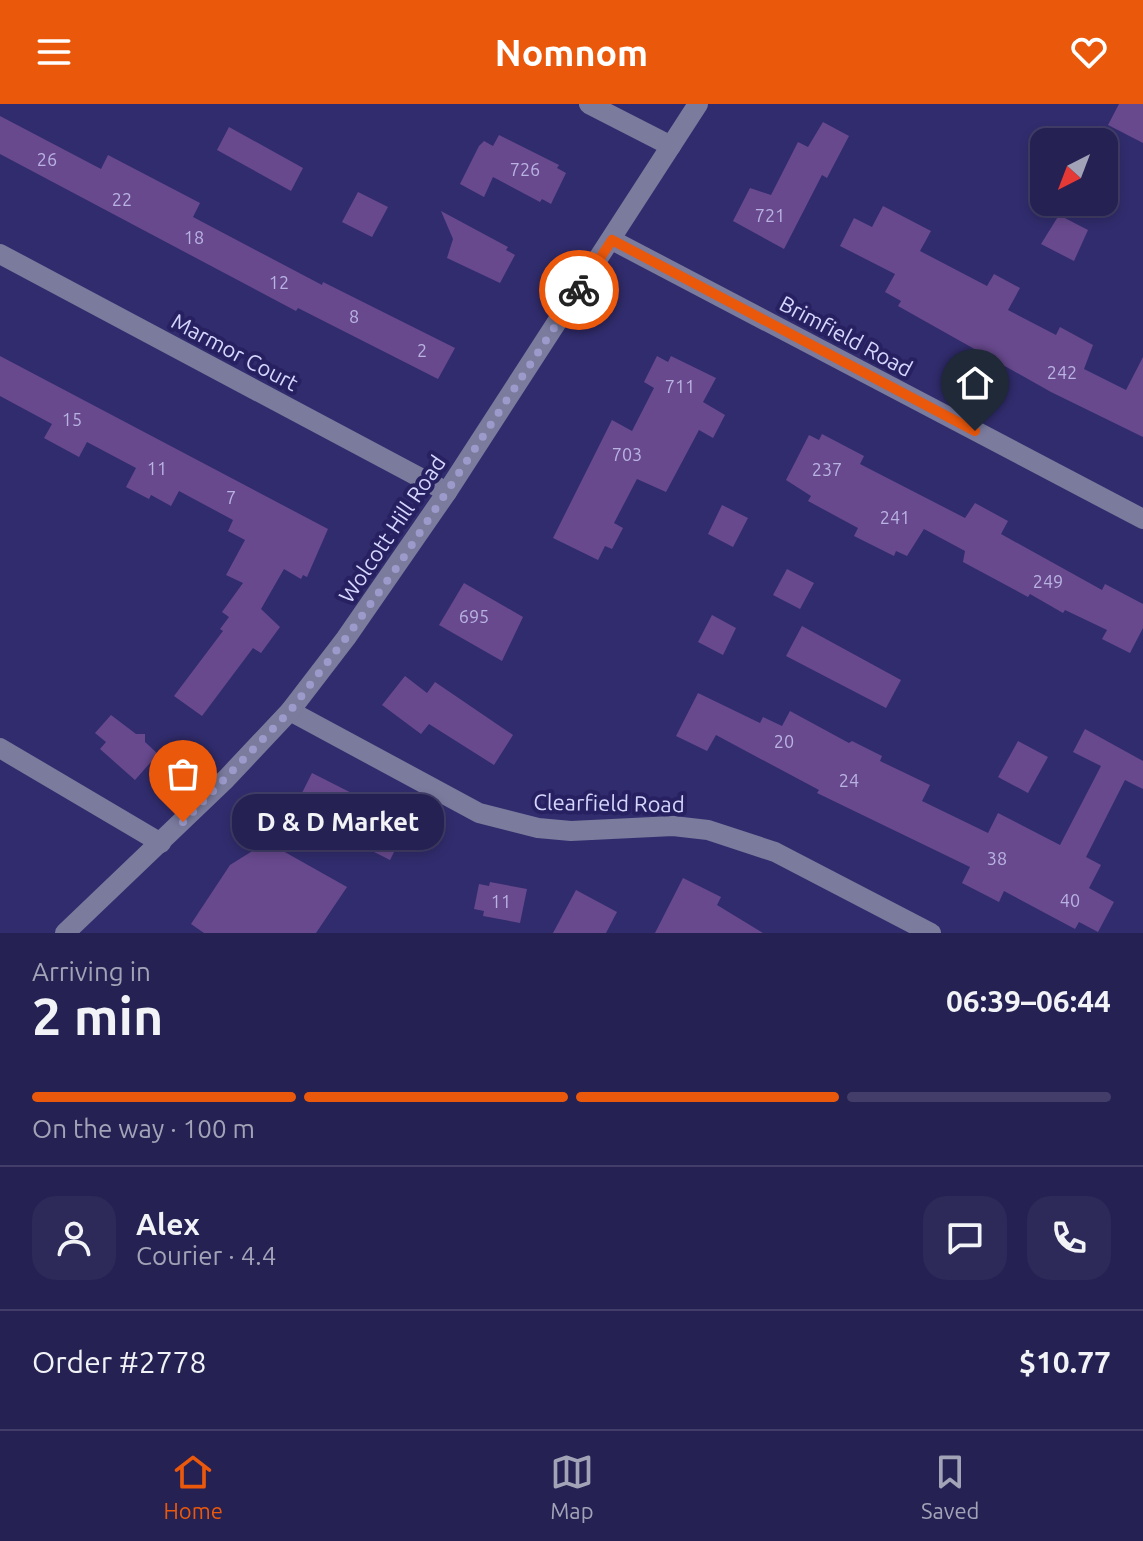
<!DOCTYPE html>
<html lang="en">
<head>
<meta charset="utf-8">
<style>
	:root { --surface:#252152; --page:#2d2959; --text:#f1f3f6; --muted:#a3a3b8; --line:#423e69; --accent:#ea580c }
	body { margin:0; font-family:Ubuntu,sans-serif; background:var(--page); color:var(--text); height:100vh; display:flex; flex-direction:column; font-size:30px; white-space:nowrap }
	* { box-sizing:border-box; margin:0 }
	p { font-size:26px; color:var(--muted) }
	.icon { flex:none; width:44px; height:44px; fill:none; stroke:currentColor; stroke-width:2; stroke-linecap:round; stroke-linejoin:round }
	.map { position:relative; height:829px; overflow:hidden }
	.details { display:flex; flex-direction:column; background:var(--surface); flex:1 }
	.details>* { flex:none }
	.needle { width:52px; rotate:222deg }
	.buttons { position:absolute; left:1030px; top:24px; display:grid; gap:16px }
	.buttons a { display:grid; place-items:center; width:88px; height:88px; border-radius:16px; background:var(--surface); box-shadow:0 4px 12px #0003,0 0 0 2px var(--line); font-size:40px }
	.pin { position:absolute; display:grid; place-items:center; width:68px; height:68px; color:#fff; margin:-82px -34px; border-radius:50% 50% 50% 0; rotate:-45deg; box-shadow:0 0 8px #0007 }
	.pin .icon { rotate:45deg }
	.courier { position:absolute; display:grid; place-items:center; width:80px; height:80px; margin:-40px; border:6px solid #ea580c; border-radius:50%; background:#fff; color:#222; box-shadow:0 2px 10px #0007 }
	.bubble { position:absolute; height:56px; border-radius:24px; background:var(--surface); box-shadow:0 4px 12px #0003,0 0 0 2px var(--line); font-size:26px; font-weight:700; line-height:56px; text-align:center }
	.headline em { font-style:normal; font-weight:700 }
	.headline div { display:flex; flex-direction:column-reverse }
	.headline { display:flex; align-items:center; justify-content:space-between; height:136px; padding:0 32px }
	h1 { font-size:52px; font-weight:700; line-height:60px }
	.bar { display:grid; grid-template-columns:repeat(4,1fr); gap:12px 8px; align-content:center; height:96px; padding:0 32px }
	.bar i { height:10px; border-radius:6px; background:var(--line) }
	.bar .selected { background:var(--accent) }
	.bar p { grid-column:span 4 }
	.line { display:flex; align-items:center; gap:20px; padding:0 32px; border-top:2px solid var(--line) }
	.line div { flex:1 }
	.round { display:grid; place-items:center; flex:none; width:84px; height:84px; border-radius:24px; background:var(--page) }
	header { display:flex; justify-content:space-between; align-items:center; height:104px; padding:0 32px; background:var(--accent); color:#fff; font-size:36px; font-weight:700 }
	.dock { display:flex; justify-content:space-around; align-items:center; height:112px; border-top:2px solid var(--line); background:var(--surface); font-size:22px; color:var(--muted) }
	.dock a { display:grid; justify-items:center; gap:4px }
	.dock .selected { color:var(--accent) }
	.map>svg:first-child { display:block }
</style>
</head>
<body>
<header><svg class="icon" aria-label="menu" viewBox="0 0 24 24"><path d="M4 6h16M4 12h16M4 18h16"/></svg>Nomnom<svg class="icon" aria-label="heart" viewBox="0 0 24 24"><path d="M12 20l-8-8c-3-5 5-10 8-4 3-6 11-1 8 4z"/></svg></header>
<div class="map">
<svg width="1143" height="829" viewBox="0 0 1143 829">
	<rect width="100%" height="100%" fill="#312c6d"/>
	<g fill="#68498e">
		<polygon points="1119,0 1143,0 1143,39 1108,21"/>
		<polygon points="0,12 101,65 108,51 200,99 193,113 322,181 323,178 455,244 438,275 298,204 296,207 0,50"/>
		<polygon points="823,18 849,32 827,74 822,71 784,145 733,117 750,84 771,91 798,38 808,43"/>
		<polygon points="229,23 303,64 291,87 217,46"/>
		<polygon points="499,31 559,61 557,64 566,69 551,100 542,95 540,98 493,73 484,93 460,80 479,42 484,37 493,42"/>
		<polygon points="358,88 388,103 372,133 342,118"/>
		<polygon points="883,102 931,127 920,147 987,182 994,170 1020,184 1008,206 1056,231 1060,223 1093,241 1084,265 1126,286 1143,253 1143,333 1051,288 898,202 901,197 885,188 895,170 840,142 854,114 872,123"/>
		<polygon points="441,107 508,143 506,146 515,151 500,179 447,154 453,135"/>
		<polygon points="1059,111 1088,126 1074,157 1041,140"/>
		<polygon points="0,252 328,425 307,473 303,471 301,475 284,465 261,505 280,523 261,549 253,544 202,612 174,592 223,527 220,525 229,513 222,508 243,479 226,471 245,436 228,427 233,416 179,387 171,402 151,391 149,395 126,383 136,364 87,338 79,353 44,334 52,320 0,292"/>
		<polygon points="657,252 668,258 671,252 716,274 703,298 725,311 713,334 699,326 666,388 637,375 614,419 623,424 612,445 605,442 598,456 553,434 612,316 632,327 654,284 644,278"/>
		<polygon points="822,330 864,352 860,360 965,414 975,399 1008,417 1001,430 1102,486 1105,480 1143,500 1143,524 1130,549 1102,535 1107,526 1065,506 1063,509 1030,490 1028,493 963,458 965,447 924,425 907,452 896,447 894,452 854,432 858,424 808,397 811,392 786,376 809,331 819,336"/>
		<polygon points="722,401 748,414 733,443 708,430"/>
		<polygon points="787,465 814,479 800,505 773,491"/>
		<polygon points="464,479 523,513 502,557 439,521"/>
		<polygon points="712,511 736,524 723,551 698,538"/>
		<polygon points="802,522 901,576 886,604 786,552"/>
		<polygon points="405,572 427,589 435,578 513,631 494,661 429,620 421,630 382,601"/>
		<polygon points="698,589 760,619 763,613 782,622 790,607 849,639 852,637 882,652 880,657 930,681 922,697 988,729 998,709 1060,741 1101,662 1073,648 1085,625 1143,657 1143,685 1125,676 1086,753 1101,761 1089,784 1114,798 1098,828 1079,818 1075,825 1004,787 999,798 962,779 970,763 817,689 819,686 716,631 707,647 676,632"/>
		<polygon points="111,611 136,630 145,630 145,638 158,650 135,676 100,645 106,638 95,629"/>
		<polygon points="1018,637 1048,653 1028,689 998,673"/>
		<polygon points="312,669 409,718 390,756 293,707"/>
		<polygon points="267,738 347,783 316,829 204,829 191,820 230,761"/>
		<polygon points="683,774 721,793 717,801 763,829 655,829"/>
		<polygon points="490,778 527,785 520,819 483,812 484,807 474,805 479,780 489,782"/>
		<polygon points="576,786 617,808 606,829 553,829"/>
	</g>
	<g fill="none" stroke-linecap="round" stroke-linejoin="round">
		<g stroke="#7a7b9d" stroke-width="20">
			<polyline points="589,0 671,42"/>
			<polyline points="612,136 1143,415"/>
			<polyline points="0,150 447,388"/>
			<polyline points="290,607 479,709 538,724 571,727 673,722 708,726 775,748 931,829"/>
			<polyline points="0,644 161,739"/>
			<polyline points="65,829 226,675 290,607 346,534 447,388 698,0"/>
		</g>
	</g>
	<g fill="none" stroke-linecap="round" stroke-linejoin="round">
		<polyline stroke="#9b9acb" stroke-width="8" stroke-dasharray="0 14.4" points="183,718 290,607 346,534 400,459 579,186"/>
		<polyline stroke="#ea580c" stroke-width="10" points="579,186 612,136 975,327"/>
	</g>
	<g text-anchor="middle" stroke-width="8" stroke-linejoin="round" paint-order="stroke">
		<g font-size="18" fill="#b9b3e2">
			<text x="47" y="62">26</text>
			<text x="525" y="72">726</text>
			<text x="122" y="102">22</text>
			<text x="770" y="118">721</text>
			<text x="194" y="140">18</text>
			<text x="279" y="185">12</text>
			<text x="354" y="219">8</text>
			<text x="422" y="253">2</text>
			<text x="1062" y="275">242</text>
			<text x="680" y="289">711</text>
			<text x="72" y="322">15</text>
			<text x="627" y="357">703</text>
			<text x="157" y="371">11</text>
			<text x="827" y="372">237</text>
			<text x="231" y="400">7</text>
			<text x="895" y="420">241</text>
			<text x="1048" y="484">249</text>
			<text x="474" y="519">695</text>
			<text x="784" y="644">20</text>
			<text x="849" y="683">24</text>
			<text x="997" y="761">38</text>
			<text x="1070" y="803">40</text>
			<text x="501" y="804">11</text>
		</g>
		<g font-size="22" fill="#d4d6fe" stroke="#282161">
			<text transform="translate(846 232) rotate(28)" y="8">Brimfield Road</text>
			<text transform="translate(235 248) rotate(28)" y="8">Marmor Court</text>
			<text transform="translate(392 425) rotate(-56)" y="8">Wolcott Hill Road</text>
			<text transform="translate(609 699) rotate(1)" y="8">Clearfield Road</text>
		</g>
	</g>
</svg>
<div class="buttons">
<a><svg class="needle" viewBox="-14 -14 28 28"><path d="M0-13l5 13h-10z" fill="#e53935"/><path d="M0 13l5-13h-10z" fill="#a3a3b8"/></svg></a>
</div>
<div class="pin" style="left:183px;top:718px;background:#ea580c"><svg class="icon" aria-label="bag" viewBox="0 0 24 24"><path d="M5 8h14l-1 12H6zM9 8a3 3 0 0 1 6 0"/></svg></div>
<div class="pin" style="left:975px;top:327px;background:#1f2937"><svg class="icon" aria-label="home" viewBox="0 0 24 24"><path d="M3 11l9-7 9 7M6 9v11h12V9"/></svg></div>
<div class="courier" style="left:579px;top:186px"><svg class="icon" aria-label="bike" viewBox="0 0 24 24"><circle cx="6" cy="16" r="4"/><circle cx="18" cy="16" r="4"/><path d="M6 16l4-8h5l3 8M10 8l3 8H6M13 5h3"/></svg></div>
<div class="bubble" style="left:232px;top:690px;width:212px">D &amp; D Market</div>
</div>
<section class="details">
<div class="headline"><div><h1>2 min</h1><p>Arriving in</p></div><em>06:39–06:44</em></div>
<div class="bar"><i class="selected"></i><i class="selected"></i><i class="selected"></i><i></i><p>On the way · 100 m</p></div>
<div class="line" style="height:144px"><a class="round"><svg class="icon" aria-label="person" viewBox="0 0 24 24"><circle cx="12" cy="8" r="4"/><path d="M4 21q1-7 8-7t8 7"/></svg></a><div><b>Alex</b><p>Courier · 4.4</p></div><a class="round"><svg class="icon" aria-label="chat" viewBox="0 0 24 24"><path d="M4 5h16v11H9l-5 4z"/></svg></a><a class="round"><svg class="icon" aria-label="phone" viewBox="0 0 24 24"><path d="M5 4h4l2 5-3 2q2 4 5 5l2-3 5 2v4C11 20 4 13 5 4z"/></svg></a></div>
<div class="line" style="height:104px"><div>Order #2778</div><b>$10.77</b></div>
</section>
<nav class="dock">
<a class="selected"><svg class="icon" aria-label="home" viewBox="0 0 24 24"><path d="M3 11l9-7 9 7M6 9v11h12V9"/></svg>Home</a>
<a><svg class="icon" aria-label="map" viewBox="0 0 24 24"><path d="M3 6l6-2 6 2 6-2v14l-6 2-6-2-6 2zM9 4v14M15 6v14"/></svg>Map</a>
<a><svg class="icon" aria-label="saved" viewBox="0 0 24 24"><path d="M7 4h10v16l-5-4-5 4z"/></svg>Saved</a>
</nav>
</body>
</html>
